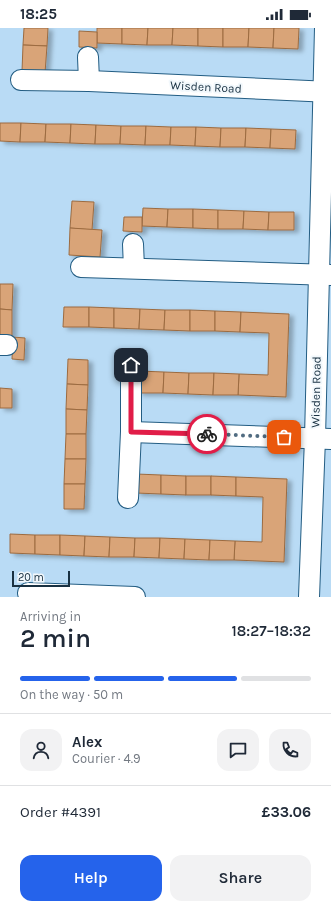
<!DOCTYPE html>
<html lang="en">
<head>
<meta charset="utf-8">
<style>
	:root { --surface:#fff; --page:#f2f2f3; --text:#1f2937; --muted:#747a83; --line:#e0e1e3; --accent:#2563eb }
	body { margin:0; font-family:Karla,sans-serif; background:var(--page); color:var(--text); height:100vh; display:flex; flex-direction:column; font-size:15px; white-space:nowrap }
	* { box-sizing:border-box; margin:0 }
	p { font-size:13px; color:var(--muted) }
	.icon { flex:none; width:22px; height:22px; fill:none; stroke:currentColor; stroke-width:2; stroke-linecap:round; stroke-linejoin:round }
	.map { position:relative; height:569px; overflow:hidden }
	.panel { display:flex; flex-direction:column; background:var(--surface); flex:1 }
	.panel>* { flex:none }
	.scale { position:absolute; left:12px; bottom:10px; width:58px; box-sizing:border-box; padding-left:4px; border:2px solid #193142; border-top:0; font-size:11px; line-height:14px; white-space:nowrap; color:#193142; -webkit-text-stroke:3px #f2f8fc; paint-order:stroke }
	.pin { position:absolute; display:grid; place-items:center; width:34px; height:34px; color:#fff; margin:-17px; border-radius:8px; box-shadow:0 2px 6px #0006 }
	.courier { position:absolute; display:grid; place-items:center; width:40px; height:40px; margin:-20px; border:3px solid #e11d48; border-radius:50%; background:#fff; color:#222; box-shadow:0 1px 5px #0007 }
	.head em { font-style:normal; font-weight:600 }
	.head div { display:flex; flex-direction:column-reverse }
	.head { display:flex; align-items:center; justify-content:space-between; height:68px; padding:0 20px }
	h1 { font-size:26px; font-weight:600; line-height:30px }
	.bar { display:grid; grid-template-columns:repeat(4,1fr); gap:6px 4px; align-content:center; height:48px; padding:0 20px }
	.bar i { height:5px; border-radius:3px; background:var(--line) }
	.bar .selected { background:var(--accent) }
	.bar p { grid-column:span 4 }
	.line { display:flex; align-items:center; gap:10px; padding:0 20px; border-top:1px solid var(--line) }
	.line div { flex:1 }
	.round { display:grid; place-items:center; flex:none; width:42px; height:42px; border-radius:12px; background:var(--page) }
	.button { display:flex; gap:8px; margin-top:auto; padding:8px 20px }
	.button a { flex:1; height:46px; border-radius:12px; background:var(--accent); color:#fff; font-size:16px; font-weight:600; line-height:46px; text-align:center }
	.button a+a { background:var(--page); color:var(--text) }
	.status { display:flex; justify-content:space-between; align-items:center; height:28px; padding:0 20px; background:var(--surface); direction:ltr }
	.status svg { height:11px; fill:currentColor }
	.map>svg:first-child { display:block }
</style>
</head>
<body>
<div class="status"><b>18:25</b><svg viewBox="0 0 49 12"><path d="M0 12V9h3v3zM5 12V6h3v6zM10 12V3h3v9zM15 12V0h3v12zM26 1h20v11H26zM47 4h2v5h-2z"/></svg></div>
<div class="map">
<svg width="331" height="569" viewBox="0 0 331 569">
	<defs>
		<filter id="shadow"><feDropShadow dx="4.5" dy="2.5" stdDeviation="2" flood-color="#0004"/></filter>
	</defs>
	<rect width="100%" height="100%" fill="#b9dbf5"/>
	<g fill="#d9a478" stroke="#9c6b40" filter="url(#shadow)">
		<polygon points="24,0 48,0 47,18 23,17"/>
		<polygon points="97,0 122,0 122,16 97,15"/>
		<polygon points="122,0 148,0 147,17 122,16"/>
		<polygon points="148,0 173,0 172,17 147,17"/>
		<polygon points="173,0 198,0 198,18 172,17"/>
		<polygon points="198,0 223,0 223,19 198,18"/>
		<polygon points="223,0 249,0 248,19 223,19"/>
		<polygon points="249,0 274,0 273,20 248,19"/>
		<polygon points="274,0 299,0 298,21 273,20"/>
		<polygon points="79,3 97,4 97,20 79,19"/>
		<polygon points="23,17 47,18 45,45 22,43"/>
		<polygon points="0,95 21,95 20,114 0,113"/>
		<polygon points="21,95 46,96 45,114 20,114"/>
		<polygon points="46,96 71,96 70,115 45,114"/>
		<polygon points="71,96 96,97 95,116 70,115"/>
		<polygon points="96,97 121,98 120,116 95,116"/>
		<polygon points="121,98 146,98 145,117 120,116"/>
		<polygon points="146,98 171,99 170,117 145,117"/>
		<polygon points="171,99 196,99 195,118 170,117"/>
		<polygon points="196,99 221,100 220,119 195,118"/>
		<polygon points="221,100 246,100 245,119 220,119"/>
		<polygon points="246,100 271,101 270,120 245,119"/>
		<polygon points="271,101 296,102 295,121 270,120"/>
		<polygon points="72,173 94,174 92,202 70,200"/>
		<polygon points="143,180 168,181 167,199 142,198"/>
		<polygon points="168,181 193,181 193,200 167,199"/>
		<polygon points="193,181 218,182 218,201 193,200"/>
		<polygon points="218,182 244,183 243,201 218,201"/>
		<polygon points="244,183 269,184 268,202 243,201"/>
		<polygon points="269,184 294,184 294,202 268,202"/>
		<polygon points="124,189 142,189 142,204 123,203"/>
		<polygon points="70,200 102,202 100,229 69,227"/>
		<polygon points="0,256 13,256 12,282 0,281"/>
		<polygon points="64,279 89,279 89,299 63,299"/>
		<polygon points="89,279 114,280 114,300 89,299"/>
		<polygon points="114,280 140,281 139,301 114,300"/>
		<polygon points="0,281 12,282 12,308 0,307"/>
		<polygon points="140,281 165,282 164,302 139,301"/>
		<polygon points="165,282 190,282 190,303 164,302"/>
		<polygon points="190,282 215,283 215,303 190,303"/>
		<polygon points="215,283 241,284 240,304 215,303"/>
		<polygon points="241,284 289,286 286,369 238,367 239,346 268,347 269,305 240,304"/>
		<polygon points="13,309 25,310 24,332 12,331"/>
		<polygon points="68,331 88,332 88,357 67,356"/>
		<polygon points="139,343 164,344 163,365 138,365"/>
		<polygon points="164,344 189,345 188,366 163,365"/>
		<polygon points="189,345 214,345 213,367 188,366"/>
		<polygon points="214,345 239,346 238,367 213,367"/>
		<polygon points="67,356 88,357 87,382 66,381"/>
		<polygon points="0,360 12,361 12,380 0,380"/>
		<polygon points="66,381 87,382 86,406 66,406"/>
		<polygon points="66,406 86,406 86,431 65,431"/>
		<polygon points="65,431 86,431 85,456 64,456"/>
		<polygon points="136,446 161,447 161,466 136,465"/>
		<polygon points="161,447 186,448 186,467 161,466"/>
		<rect x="186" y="448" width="25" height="19"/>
		<polygon points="211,448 236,449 236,468 211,467"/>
		<polygon points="236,449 287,451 284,534 234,532 235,513 262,514 263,469 236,468"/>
		<polygon points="64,456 85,456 84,481 64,481"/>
		<polygon points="10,506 35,507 35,526 10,525"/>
		<polygon points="35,507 60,507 60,527 35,526"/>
		<polygon points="60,507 85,508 84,528 60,527"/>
		<polygon points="85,508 110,509 109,529 84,528"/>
		<polygon points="110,509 135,510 134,529 109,529"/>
		<polygon points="135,510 160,510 159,530 134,529"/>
		<polygon points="160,510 185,511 184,531 159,530"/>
		<polygon points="185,511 210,512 209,532 184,531"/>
		<polygon points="210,512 235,513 234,532 209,532"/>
	</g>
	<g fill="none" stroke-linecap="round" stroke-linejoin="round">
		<g stroke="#235d83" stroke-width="22">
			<g id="street">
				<polyline points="88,29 89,53"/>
				<polyline points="21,52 89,53 331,64"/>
				<polyline points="133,216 134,240"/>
				<polyline points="81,239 331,247"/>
				<polyline points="0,317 7,317"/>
				<polyline points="131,404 331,411"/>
				<polyline points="128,470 131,404 131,337"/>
				<polyline points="28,565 135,569"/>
				<polyline points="309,569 315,410 325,0"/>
			</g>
		</g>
		<use href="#street" stroke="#fff" stroke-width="20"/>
	</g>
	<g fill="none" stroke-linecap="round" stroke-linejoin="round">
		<polyline stroke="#516c81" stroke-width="4" stroke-dasharray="0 7.2" points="207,406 284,409"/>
		<polyline stroke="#e11d48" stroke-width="5" points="131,337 131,404 207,406"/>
	</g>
	<g text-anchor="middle" stroke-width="4" stroke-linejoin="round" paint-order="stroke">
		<g font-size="12" fill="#193142" stroke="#f2f8fc">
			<text transform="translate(206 59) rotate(3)" y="4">Wisden Road</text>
			<text transform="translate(316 364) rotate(-89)" y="4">Wisden Road</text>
		</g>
	</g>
</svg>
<div class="scale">20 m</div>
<div class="pin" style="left:284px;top:409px;background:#ea580c"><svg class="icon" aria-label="bag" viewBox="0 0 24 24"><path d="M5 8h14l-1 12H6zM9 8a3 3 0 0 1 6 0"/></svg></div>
<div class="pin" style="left:131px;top:337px;background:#1f2937"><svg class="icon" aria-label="home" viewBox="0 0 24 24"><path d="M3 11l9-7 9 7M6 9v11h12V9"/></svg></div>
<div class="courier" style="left:207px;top:406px"><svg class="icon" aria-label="bike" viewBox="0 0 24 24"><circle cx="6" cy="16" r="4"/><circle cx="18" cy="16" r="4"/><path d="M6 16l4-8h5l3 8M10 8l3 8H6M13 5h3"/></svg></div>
</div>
<section class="panel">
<div class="head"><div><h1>2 min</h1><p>Arriving in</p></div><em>18:27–18:32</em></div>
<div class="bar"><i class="selected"></i><i class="selected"></i><i class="selected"></i><i></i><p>On the way · 50 m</p></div>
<div class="line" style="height:72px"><a class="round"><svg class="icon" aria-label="person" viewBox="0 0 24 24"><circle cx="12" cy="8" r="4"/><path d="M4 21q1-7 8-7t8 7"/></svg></a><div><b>Alex</b><p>Courier · 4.9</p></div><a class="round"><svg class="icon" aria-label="chat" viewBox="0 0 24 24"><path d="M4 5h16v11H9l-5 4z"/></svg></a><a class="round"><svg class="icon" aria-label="phone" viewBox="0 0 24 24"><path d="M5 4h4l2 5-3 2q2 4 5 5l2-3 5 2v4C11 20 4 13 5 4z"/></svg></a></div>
<div class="line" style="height:52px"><div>Order #4391</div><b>£33.06</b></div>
<div class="button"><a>Help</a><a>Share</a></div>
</section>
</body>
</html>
